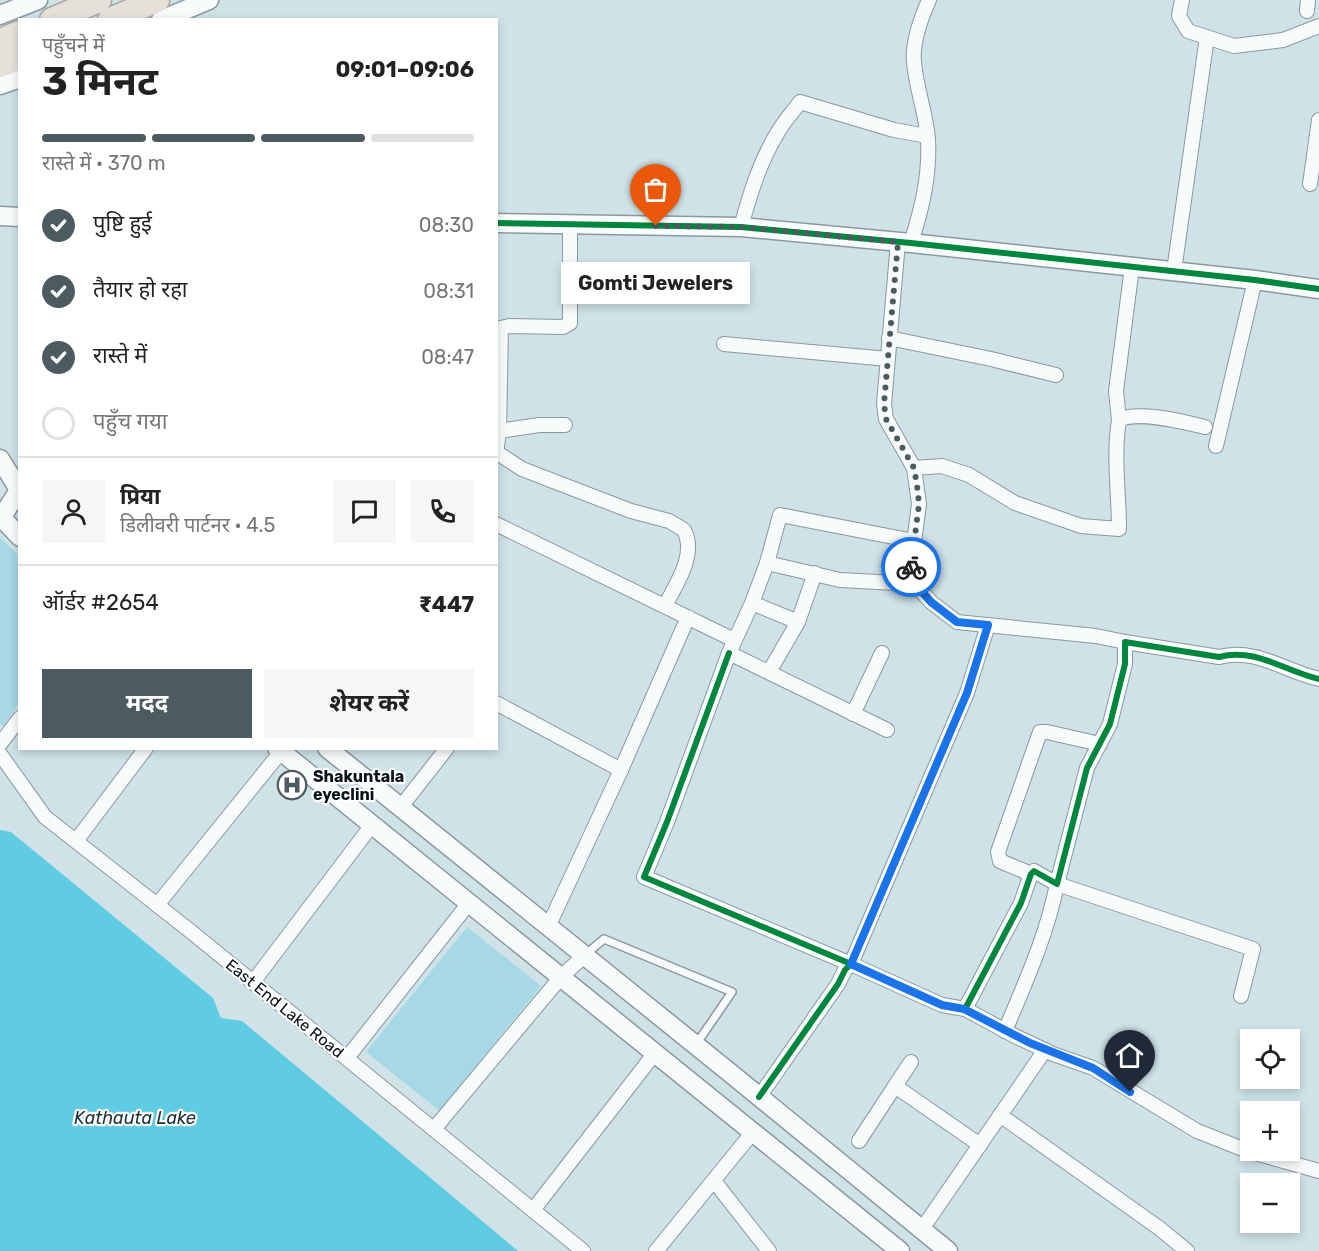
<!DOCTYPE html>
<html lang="hi">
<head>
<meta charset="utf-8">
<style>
	:root { --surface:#fff; --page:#f6f6f6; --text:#222; --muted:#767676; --line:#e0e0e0; --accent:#4c5b60 }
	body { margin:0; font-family:Rubik,"Noto Sans Devanagari",sans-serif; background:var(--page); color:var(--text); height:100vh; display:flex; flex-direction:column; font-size:22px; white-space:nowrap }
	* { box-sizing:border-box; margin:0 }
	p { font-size:20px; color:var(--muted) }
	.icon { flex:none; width:33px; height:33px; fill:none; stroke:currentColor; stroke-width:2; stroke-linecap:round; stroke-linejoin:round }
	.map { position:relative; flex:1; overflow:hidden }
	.details { position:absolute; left:18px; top:18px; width:480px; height:732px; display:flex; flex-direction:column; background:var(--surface); border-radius:0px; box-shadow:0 3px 9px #0003 }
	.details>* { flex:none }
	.tools { position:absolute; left:1240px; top:1029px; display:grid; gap:12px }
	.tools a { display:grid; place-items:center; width:60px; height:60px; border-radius:0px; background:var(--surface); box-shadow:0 3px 9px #0003; font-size:30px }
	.pin { position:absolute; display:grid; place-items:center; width:51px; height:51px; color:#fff; margin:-62px -26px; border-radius:50% 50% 50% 0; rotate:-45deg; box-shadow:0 0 6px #0007 }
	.pin .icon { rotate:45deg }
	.courier { position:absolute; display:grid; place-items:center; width:60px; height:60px; margin:-30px; border:4px solid #1a73e8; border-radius:50%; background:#fff; color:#222; box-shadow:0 2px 8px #0007 }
	.bubble { position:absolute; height:42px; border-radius:0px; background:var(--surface); box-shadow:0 3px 9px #0003; font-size:20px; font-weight:700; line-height:42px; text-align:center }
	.headline em { font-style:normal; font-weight:700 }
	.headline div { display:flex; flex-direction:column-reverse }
	.headline { display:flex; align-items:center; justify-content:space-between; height:102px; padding:0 24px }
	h1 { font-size:39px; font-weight:700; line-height:45px }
	.bar { display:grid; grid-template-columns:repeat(4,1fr); gap:9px 6px; align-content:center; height:72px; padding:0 24px }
	.bar i { height:8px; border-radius:4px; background:var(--line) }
	.bar .current { background:var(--accent) }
	.bar p { grid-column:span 4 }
	.line { display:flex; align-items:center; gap:15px; padding:0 24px; border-top:2px solid var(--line) }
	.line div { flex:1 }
	.round { display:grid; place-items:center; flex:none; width:63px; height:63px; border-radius:0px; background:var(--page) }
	ol { padding:0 24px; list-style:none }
	li { display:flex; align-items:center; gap:18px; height:66px }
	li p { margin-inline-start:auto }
	li .icon { padding:6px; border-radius:50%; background:var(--accent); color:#fff; stroke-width:4 }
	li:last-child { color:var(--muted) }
	li i { width:33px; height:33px; border:3px solid var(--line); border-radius:50% }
	.button { display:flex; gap:12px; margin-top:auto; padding:12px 24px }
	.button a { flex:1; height:69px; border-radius:0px; background:var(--accent); color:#fff; font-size:24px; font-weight:700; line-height:69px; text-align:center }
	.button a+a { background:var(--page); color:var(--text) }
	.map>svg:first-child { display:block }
</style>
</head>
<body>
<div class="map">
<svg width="1319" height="1251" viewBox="0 0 1319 1251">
	<rect width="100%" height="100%" fill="#cee2e8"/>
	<g fill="#a6d8e6">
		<polygon points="0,538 20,556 19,703 3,727 0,723"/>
		<polygon points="467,927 541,986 440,1111 366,1052"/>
	</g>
	<polygon fill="#5fcce4" points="0,830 11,832 213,998 221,1018 242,1021 518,1251 0,1251"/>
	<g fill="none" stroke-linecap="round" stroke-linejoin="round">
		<g stroke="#8a999d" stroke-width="10">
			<polyline id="lane" points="585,955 604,939 732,992 697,1043"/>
		</g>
		<g stroke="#8a999d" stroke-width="16">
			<g id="street">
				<polyline points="1182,0 1179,16 1188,31 1234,46 1283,40 1319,26"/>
				<polyline points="1307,11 1308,0"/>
				<polyline points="1310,184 1319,120"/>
				<path d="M 741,227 C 750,194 760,161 778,132 C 784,121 793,112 800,102 L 894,130 L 927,136"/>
				<polyline points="898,242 884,404 886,419 914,468 919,504 911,566 915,584 931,602 957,622 1096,636 1125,642"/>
				<path d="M 911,243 C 922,208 930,176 928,139 C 926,113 916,88 914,62 C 912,42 921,18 929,0"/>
				<polyline points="1174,271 1207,37"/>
				<polyline points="889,338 991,359 1056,375"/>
				<polyline points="724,344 888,359"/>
				<polyline points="1119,420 1116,391 1132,267"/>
				<polyline points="499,431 539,425 565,425"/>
				<polyline points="1216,446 1255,280"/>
				<path d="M 496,452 L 522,469 L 631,511 L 669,521 L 684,530 C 697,555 676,584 665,606"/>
				<polyline points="496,454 499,431 501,328 509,326 563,327 570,323 570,224"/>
				<path d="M 914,468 L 942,466 L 969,475 L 1015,503 L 1081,526 L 1119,529 C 1119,493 1113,456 1119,420 C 1137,410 1184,422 1205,427"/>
				<polyline points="496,524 734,640"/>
				<polyline points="767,563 840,580 915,584"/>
				<polyline points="752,603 798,622"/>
				<polyline points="729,653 667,822 644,877 851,964 967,693 988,625"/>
				<polyline points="769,672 798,622 815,573"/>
				<polyline points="496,703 621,770 688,617"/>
				<polyline points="853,714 882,653"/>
				<polyline points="887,730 729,653 752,603 767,563 780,515 914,541"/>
				<polyline points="0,744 20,718"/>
				<polyline points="0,754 45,817 189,930 583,1251"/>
				<polyline points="400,808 447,748"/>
				<polyline points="76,841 146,748"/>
				<polyline points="1031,874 1000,861 998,852 1040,732 1047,732 1100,744"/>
				<polyline points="157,905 284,748"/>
				<polyline points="548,927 621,770"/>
				<polyline points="253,982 372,825"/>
				<polyline points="965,1009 1015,1036 1053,1054 1093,1068 1197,1131 1248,1151 1319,1171"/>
				<path d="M 1005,1031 C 1025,983 1047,935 1057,884 L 1253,949 L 1241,996"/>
				<polyline points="347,1058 469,903"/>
				<polyline points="895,1086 911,1062"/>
				<path d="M 759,1097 L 838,984 L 845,970 L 851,964 L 942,1005 L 965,1009 L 1021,903 L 1031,874 L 1034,871 L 1057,884 L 1087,768 L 1110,724 L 1125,664 L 1125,642 L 1219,657 C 1255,647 1284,671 1319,679"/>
				<polyline points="1000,1115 1159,1228 1187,1251"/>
				<polyline points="434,1129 561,977 584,956"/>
				<polyline points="859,1141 895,1086 980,1145"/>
				<polyline points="714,1181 769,1251"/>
				<polyline points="533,1210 655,1053"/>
				<polyline points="922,1229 1045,1050"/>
				<polyline points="656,1251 753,1132"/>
			</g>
		</g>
		<g stroke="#8a999d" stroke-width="21">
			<g id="secondary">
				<polyline points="0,15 38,0"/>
				<polyline points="161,20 209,0"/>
				<polyline points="0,85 20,78"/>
				<polyline points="0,216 20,217"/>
				<polyline points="496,223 741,227 911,243 1255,280 1319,289"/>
				<polyline points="0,459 20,491"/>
				<polyline points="0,516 20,537"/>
				<polyline points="0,520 19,490"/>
				<polyline points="277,748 900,1251"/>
				<polyline points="327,748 729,1072 948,1251"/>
			</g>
		</g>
		<g stroke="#a6a9a5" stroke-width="27">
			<g id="highway">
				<polyline points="52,20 99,0"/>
				<polyline points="110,20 157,0"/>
				<polyline points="0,41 20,33"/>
				<polyline points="0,65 20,57"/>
			</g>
		</g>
		<use href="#lane" stroke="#f8fbfc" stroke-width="7"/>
		<use href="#street" stroke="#f8fbfc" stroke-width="14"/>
		<use href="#secondary" stroke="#f8fbfc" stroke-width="18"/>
		<use href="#highway" stroke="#e5e0da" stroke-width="24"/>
		<g stroke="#fff" stroke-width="10">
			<g id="cycleway">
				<polyline points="496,223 741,227 911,243 1255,280 1319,289"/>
				<polyline points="729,653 667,822 644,877 851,964 967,693 988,625"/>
				<path d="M 759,1097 L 838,984 L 845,970 L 851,964 L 942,1005 L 965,1009 L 1021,903 L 1031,874 L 1034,871 L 1057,884 L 1087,768 L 1110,724 L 1125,664 L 1125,642 L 1219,657 C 1255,647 1284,671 1319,679"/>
			</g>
		</g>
		<use href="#cycleway" stroke="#00873e" stroke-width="6"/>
	</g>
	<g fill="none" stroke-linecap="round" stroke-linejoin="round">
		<polyline stroke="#4c5b60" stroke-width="6" stroke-dasharray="0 10.8" points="656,226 741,227 898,242 884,404 886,419 914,468 917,485 919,504 911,567"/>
		<polyline stroke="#1a73e8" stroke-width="8" points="911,567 915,584 931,602 957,622 988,625 967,693 851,964 942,1005 964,1009 1030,1043 1093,1068 1130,1092"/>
	</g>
	<defs>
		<g id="hospital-ring" transform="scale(1.5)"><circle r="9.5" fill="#fff" stroke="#4c5b60" stroke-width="1.5"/><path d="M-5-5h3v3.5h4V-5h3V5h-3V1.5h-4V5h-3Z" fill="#4c5b60"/></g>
	</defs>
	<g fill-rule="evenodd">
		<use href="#hospital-ring" x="292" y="785"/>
	</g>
	<g text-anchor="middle" stroke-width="4.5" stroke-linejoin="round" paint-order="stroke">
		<g font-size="16" font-weight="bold" fill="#061317" stroke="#fff" text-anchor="start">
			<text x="313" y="782">Shakuntala<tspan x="313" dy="18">eyeclini</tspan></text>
		</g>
		<g font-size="16" fill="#061317" stroke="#fff">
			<text transform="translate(285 1008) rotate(39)" y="6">East End Lake Road</text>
		</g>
		<g font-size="18" font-style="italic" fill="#1a3137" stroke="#fff">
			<text x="135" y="1124">Kathauta Lake</text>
		</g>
	</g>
</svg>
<div class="tools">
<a><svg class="icon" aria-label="locate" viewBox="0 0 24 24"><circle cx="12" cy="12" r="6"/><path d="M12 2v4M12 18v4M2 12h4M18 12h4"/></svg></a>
<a>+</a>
<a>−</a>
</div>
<div class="pin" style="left:656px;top:226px;background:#ea580c"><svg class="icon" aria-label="bag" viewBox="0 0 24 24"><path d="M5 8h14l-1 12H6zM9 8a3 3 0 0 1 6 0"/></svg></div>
<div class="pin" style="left:1130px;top:1092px;background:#1f2937"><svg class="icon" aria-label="home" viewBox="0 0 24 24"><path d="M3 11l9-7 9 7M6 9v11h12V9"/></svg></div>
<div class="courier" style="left:911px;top:567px"><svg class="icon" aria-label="bike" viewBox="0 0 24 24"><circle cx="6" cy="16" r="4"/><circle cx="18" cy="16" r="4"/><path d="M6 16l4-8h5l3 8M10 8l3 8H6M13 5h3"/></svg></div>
<div class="bubble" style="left:561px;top:262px;width:189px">Gomti Jewelers</div>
<section class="details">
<div class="headline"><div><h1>3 मिनट</h1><p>पहुँचने में</p></div><em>09:01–09:06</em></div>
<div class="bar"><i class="current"></i><i class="current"></i><i class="current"></i><i></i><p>रास्ते में · 370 m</p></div>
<ol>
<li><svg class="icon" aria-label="check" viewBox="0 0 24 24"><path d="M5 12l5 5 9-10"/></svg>पुष्टि हुई<p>08:30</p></li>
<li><svg class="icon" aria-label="check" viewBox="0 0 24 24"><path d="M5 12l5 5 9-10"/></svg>तैयार हो रहा<p>08:31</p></li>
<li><svg class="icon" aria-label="check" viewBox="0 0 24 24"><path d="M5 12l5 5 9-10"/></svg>रास्ते में<p>08:47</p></li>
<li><i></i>पहुँच गया</li>
</ol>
<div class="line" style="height:108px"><a class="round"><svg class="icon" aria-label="person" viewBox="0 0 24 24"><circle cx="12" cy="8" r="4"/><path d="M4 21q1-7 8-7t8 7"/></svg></a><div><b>प्रिया</b><p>डिलीवरी पार्टनर · 4.5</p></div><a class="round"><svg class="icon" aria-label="chat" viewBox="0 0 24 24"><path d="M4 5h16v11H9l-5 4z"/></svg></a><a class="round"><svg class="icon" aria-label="phone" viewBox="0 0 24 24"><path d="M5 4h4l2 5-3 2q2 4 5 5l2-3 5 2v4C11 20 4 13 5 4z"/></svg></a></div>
<div class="line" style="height:78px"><div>ऑर्डर #2654</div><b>₹447</b></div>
<div class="button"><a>मदद</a><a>शेयर करें</a></div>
</section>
</div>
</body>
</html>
